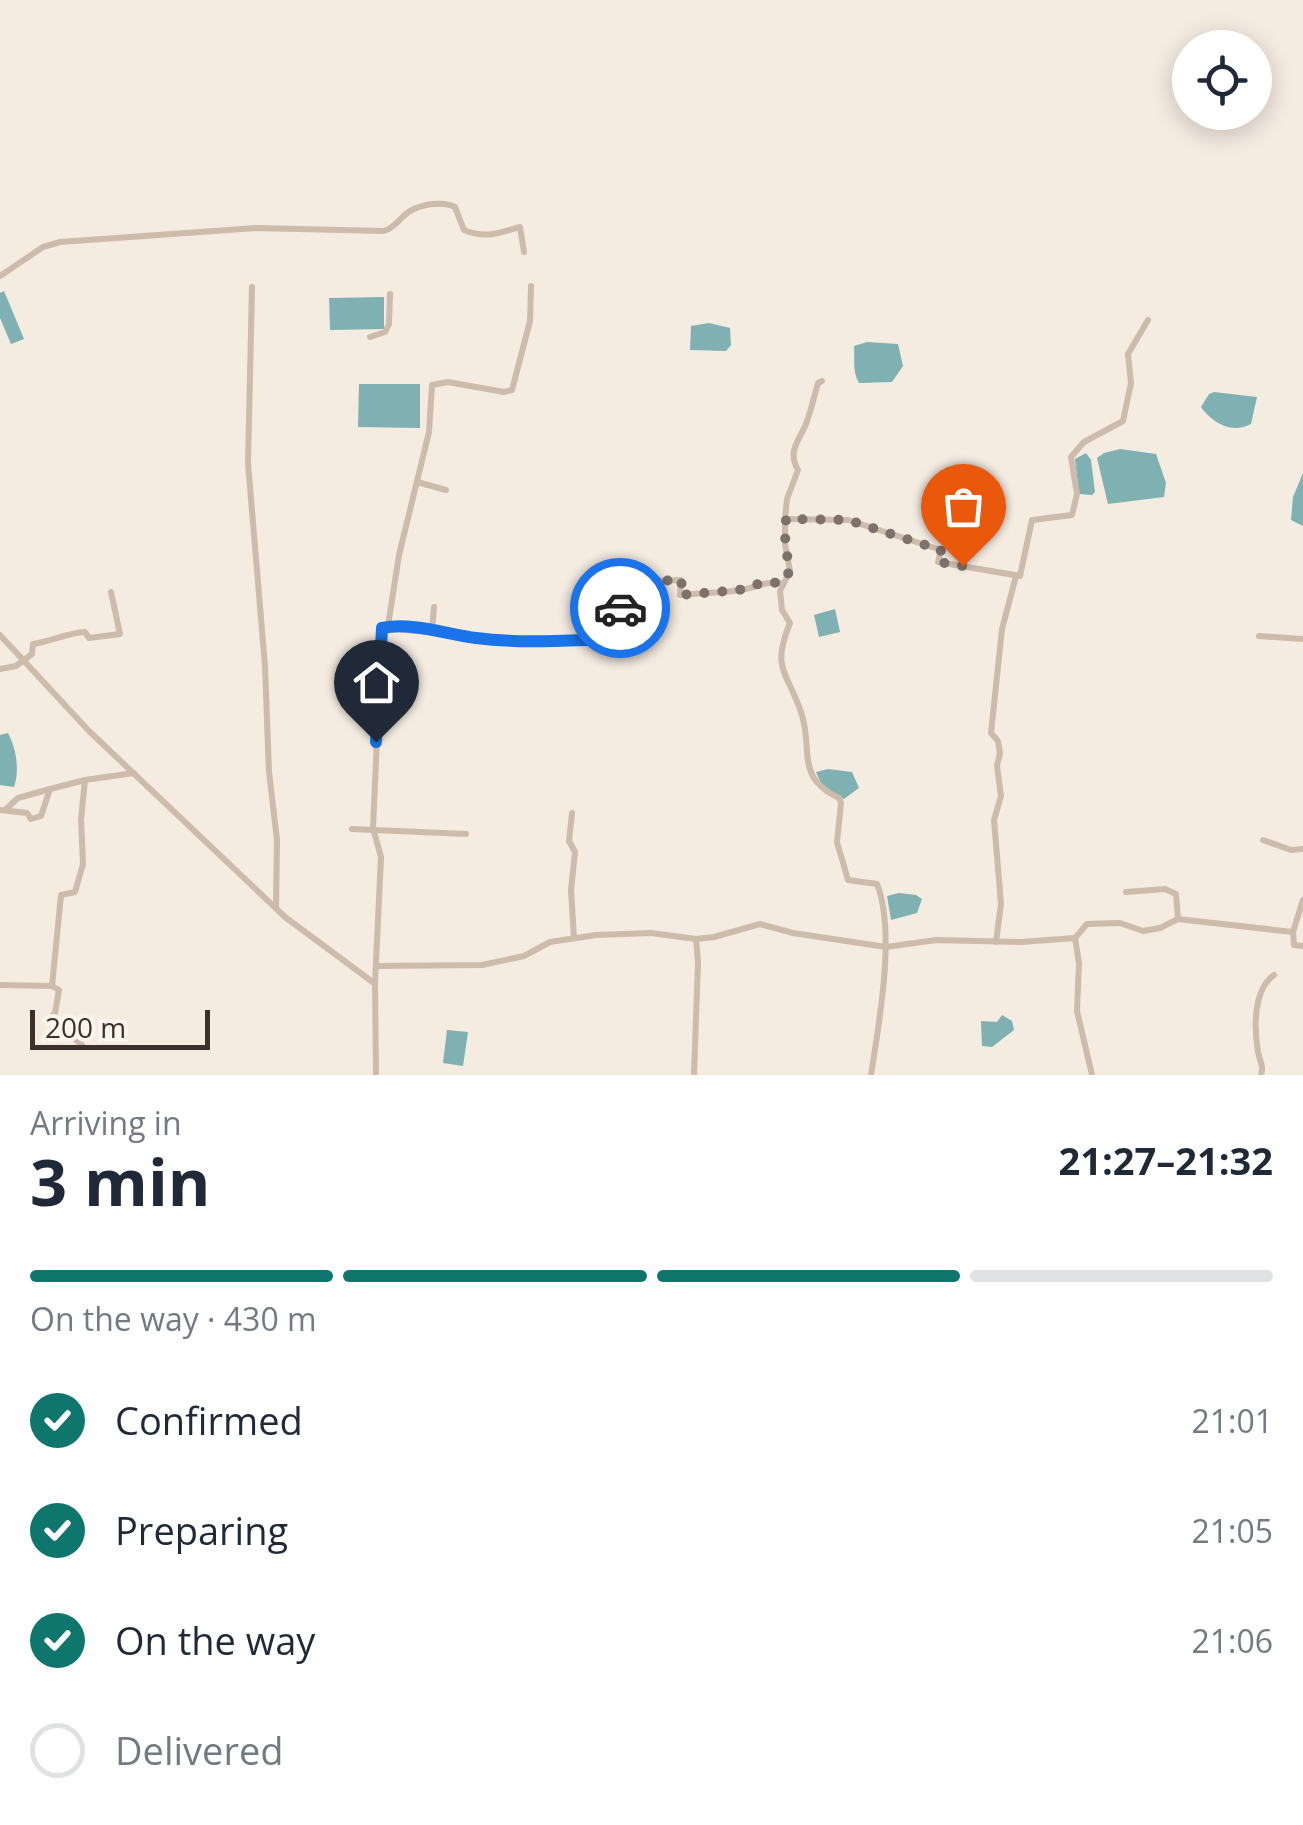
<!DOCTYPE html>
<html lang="en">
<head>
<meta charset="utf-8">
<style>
	:root { --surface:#fff; --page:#f6f6f7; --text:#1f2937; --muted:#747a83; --line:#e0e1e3; --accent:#0f766e }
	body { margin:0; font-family:"Open Sans",sans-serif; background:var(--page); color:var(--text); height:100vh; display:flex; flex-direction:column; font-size:38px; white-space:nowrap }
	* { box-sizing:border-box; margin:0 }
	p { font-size:32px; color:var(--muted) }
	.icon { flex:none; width:55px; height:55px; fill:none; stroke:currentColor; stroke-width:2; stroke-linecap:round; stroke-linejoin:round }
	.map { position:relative; height:1075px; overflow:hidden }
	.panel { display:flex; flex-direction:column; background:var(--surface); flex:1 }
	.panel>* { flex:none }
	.buttons { position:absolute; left:1172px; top:30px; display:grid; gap:20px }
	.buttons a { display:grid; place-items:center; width:100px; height:100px; border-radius:50%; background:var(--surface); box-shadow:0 5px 25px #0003; font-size:50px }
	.scale { position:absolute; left:30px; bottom:25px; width:180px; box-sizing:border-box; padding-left:10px; border:5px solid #3b302b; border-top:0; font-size:28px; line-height:35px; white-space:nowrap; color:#3b302b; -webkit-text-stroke:8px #fbf5ee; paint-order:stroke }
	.pin { position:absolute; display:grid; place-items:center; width:85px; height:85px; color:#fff; margin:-102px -42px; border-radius:50% 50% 50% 0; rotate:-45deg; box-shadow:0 0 10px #0007 }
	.pin .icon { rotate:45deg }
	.courier { position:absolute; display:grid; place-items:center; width:100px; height:100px; margin:-50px; border:8px solid #1a73e8; border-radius:50%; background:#fff; color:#222; box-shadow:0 2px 12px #0007 }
	.headline em { font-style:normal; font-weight:700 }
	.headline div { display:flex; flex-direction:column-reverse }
	.headline { display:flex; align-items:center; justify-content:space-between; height:170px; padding:0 30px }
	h1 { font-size:65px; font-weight:700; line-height:75px }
	.bar { display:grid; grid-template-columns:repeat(4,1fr); gap:15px 10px; align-content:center; height:120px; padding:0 30px }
	.bar i { height:12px; border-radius:8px; background:var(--line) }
	.bar .active { background:var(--accent) }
	.bar p { grid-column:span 4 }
	ol { padding:0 30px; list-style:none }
	li { display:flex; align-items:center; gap:30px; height:110px }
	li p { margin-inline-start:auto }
	li .icon { padding:10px; border-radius:50%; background:var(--accent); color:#fff; stroke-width:4 }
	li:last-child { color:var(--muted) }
	li i { width:55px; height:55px; border:5px solid var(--line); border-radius:50% }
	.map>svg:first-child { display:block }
</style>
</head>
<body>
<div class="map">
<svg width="1303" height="1075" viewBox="0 0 1303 1075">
	<rect width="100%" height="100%" fill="#f4ebe1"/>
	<g fill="#7fb0b2">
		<polygon points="4,291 24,339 11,344 0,318 0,293"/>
		<polygon points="384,297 384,329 330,330 329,298"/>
		<polygon points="709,323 730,328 731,345 726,351 690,350 691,326"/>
		<path d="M 867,342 L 898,344 L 903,366 L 892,382 L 859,383 C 852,371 855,359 854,346 Z"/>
		<polygon points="359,384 420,384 420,428 358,427"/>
		<path d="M 1214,392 L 1257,397 L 1251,424 C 1230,435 1211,421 1201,407 L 1209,394 Z"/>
		<polygon points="1120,449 1156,454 1166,483 1164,497 1108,504 1097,458 1104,453"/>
		<polygon points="1086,453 1091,460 1095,492 1092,495 1079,494 1075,459"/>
		<polygon points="1303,473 1303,526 1291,520 1293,497"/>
		<polygon points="835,609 840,632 819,637 814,615"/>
		<path d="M 8,733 C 16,748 20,770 14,787 L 0,785 L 0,735 Z"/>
		<polygon points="828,769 852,772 859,788 844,799 823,788 816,772"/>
		<polygon points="899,893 916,895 922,899 917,913 891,920 887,896"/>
		<polygon points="1002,1015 1012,1021 1014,1030 992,1047 982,1046 981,1021 997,1022"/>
		<polygon points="447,1030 468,1032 463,1066 443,1063"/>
	</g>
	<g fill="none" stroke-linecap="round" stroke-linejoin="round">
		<g stroke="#cdbbac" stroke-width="6">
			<path d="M 0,276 L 43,247 L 60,242 L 256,228 L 384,231 C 397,227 400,216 412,210 C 423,204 444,201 455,207 L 464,230 C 485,239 499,233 520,227 L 524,252"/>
			<polyline points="252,287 248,463 265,666 269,772 277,840 276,908"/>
			<polyline points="370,337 385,332 389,324 390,294"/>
			<path d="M 822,381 L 818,383 C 814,397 811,411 806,424 C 799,441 787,451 798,470 L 787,499 L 785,519 L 785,544 L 790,571 L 780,591 L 782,610 L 790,623 C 771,669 787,671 801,712 C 814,749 794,777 839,798 L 841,803 L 837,842 L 848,880 L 877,884 C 896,932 879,1023 871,1075"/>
			<polyline points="417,482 446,490"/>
			<polyline points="785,519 848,520 941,550 938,562 1020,576 1032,520 1072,515 1077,494 1071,457 1084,442 1123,421 1131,383 1128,354 1148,320"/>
			<polyline points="388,626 399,555 429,432 432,385 448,382 504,392 512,390 530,321 531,286"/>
			<polyline points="432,630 434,607"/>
			<polyline points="0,635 89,731 285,917 374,983"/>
			<polyline points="1259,636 1303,639"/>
			<path d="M 0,669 L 16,666 L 32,654 L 33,644 C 51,641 68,633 85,632 L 89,638 L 120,634 L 111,592"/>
			<polyline points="6,809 18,798 50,789"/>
			<polyline points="0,810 27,813 31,819 41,816 50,789 85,780"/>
			<polyline points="572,813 569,841 575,852 571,890 574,938"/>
			<polyline points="352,829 466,834"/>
			<polyline points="1263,840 1291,850 1303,849"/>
			<polyline points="1126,892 1165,889 1176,894 1178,919"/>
			<polyline points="1293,932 1294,945 1303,946"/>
			<polyline points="1075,938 1087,924 1120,923 1143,931 1160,928 1178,919 1293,932 1303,900"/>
			<polyline points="996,942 1001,904 994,820 1001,796 997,766 1000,753 998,741 991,733 1002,629 1016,576"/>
			<polyline points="376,966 482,965 524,956 550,942 596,935 651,933 696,939 714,937 760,924 793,933 886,947 936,940 1021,942 1075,938 1079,963 1077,1011 1092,1075"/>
			<polyline points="0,985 52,986"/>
			<polyline points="82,1045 50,1018 55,1013 59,990 52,986 61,895 75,892 83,864 81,819 85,780 134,773"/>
			<path d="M 376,1075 L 375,983 L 381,857 L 373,828 L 382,628 L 526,641 L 618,639 L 620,585 L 625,582 L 681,580 L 680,595 C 700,593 721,593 740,590 C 757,588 762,581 781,583"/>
			<polyline points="694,1075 698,962 696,939"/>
			<path d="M 1261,1075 C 1264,1066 1260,1062 1258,1052 C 1254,1028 1253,990 1274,975"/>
		</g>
	</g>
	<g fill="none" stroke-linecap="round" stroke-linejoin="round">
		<polyline stroke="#7c716b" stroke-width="10" stroke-dasharray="0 18" points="620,608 620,584 625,582 682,580 680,595 739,590 765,582 781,583 790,571 785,544 786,519 848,520 941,550 938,562 963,566"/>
		<path stroke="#1a73e8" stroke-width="12" d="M 376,742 L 382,628 C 412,622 446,634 476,638 C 523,644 571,640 618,639 L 620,608"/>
	</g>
</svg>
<div class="buttons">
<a><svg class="icon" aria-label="locate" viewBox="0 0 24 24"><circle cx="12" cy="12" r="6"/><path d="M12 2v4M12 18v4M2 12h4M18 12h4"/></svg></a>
</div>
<div class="scale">200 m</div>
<div class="pin" style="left:963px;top:566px;background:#ea580c"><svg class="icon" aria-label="bag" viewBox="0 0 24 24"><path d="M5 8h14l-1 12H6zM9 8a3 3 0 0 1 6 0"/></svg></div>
<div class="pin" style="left:376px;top:742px;background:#1f2937"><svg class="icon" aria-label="home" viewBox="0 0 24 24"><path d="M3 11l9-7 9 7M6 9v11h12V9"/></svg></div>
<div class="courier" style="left:620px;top:608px"><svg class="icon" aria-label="car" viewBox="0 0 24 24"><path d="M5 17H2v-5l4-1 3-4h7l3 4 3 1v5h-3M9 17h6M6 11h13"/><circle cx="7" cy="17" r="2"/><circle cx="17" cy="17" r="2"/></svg></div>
</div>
<section class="panel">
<div class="headline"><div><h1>3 min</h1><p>Arriving in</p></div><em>21:27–21:32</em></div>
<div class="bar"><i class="active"></i><i class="active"></i><i class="active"></i><i></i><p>On the way · 430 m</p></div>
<ol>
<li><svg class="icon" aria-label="check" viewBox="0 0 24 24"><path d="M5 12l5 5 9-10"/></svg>Confirmed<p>21:01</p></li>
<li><svg class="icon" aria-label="check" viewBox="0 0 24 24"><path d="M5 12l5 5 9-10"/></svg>Preparing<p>21:05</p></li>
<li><svg class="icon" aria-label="check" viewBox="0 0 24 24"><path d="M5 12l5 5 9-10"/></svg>On the way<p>21:06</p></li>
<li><i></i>Delivered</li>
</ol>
</section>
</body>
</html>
